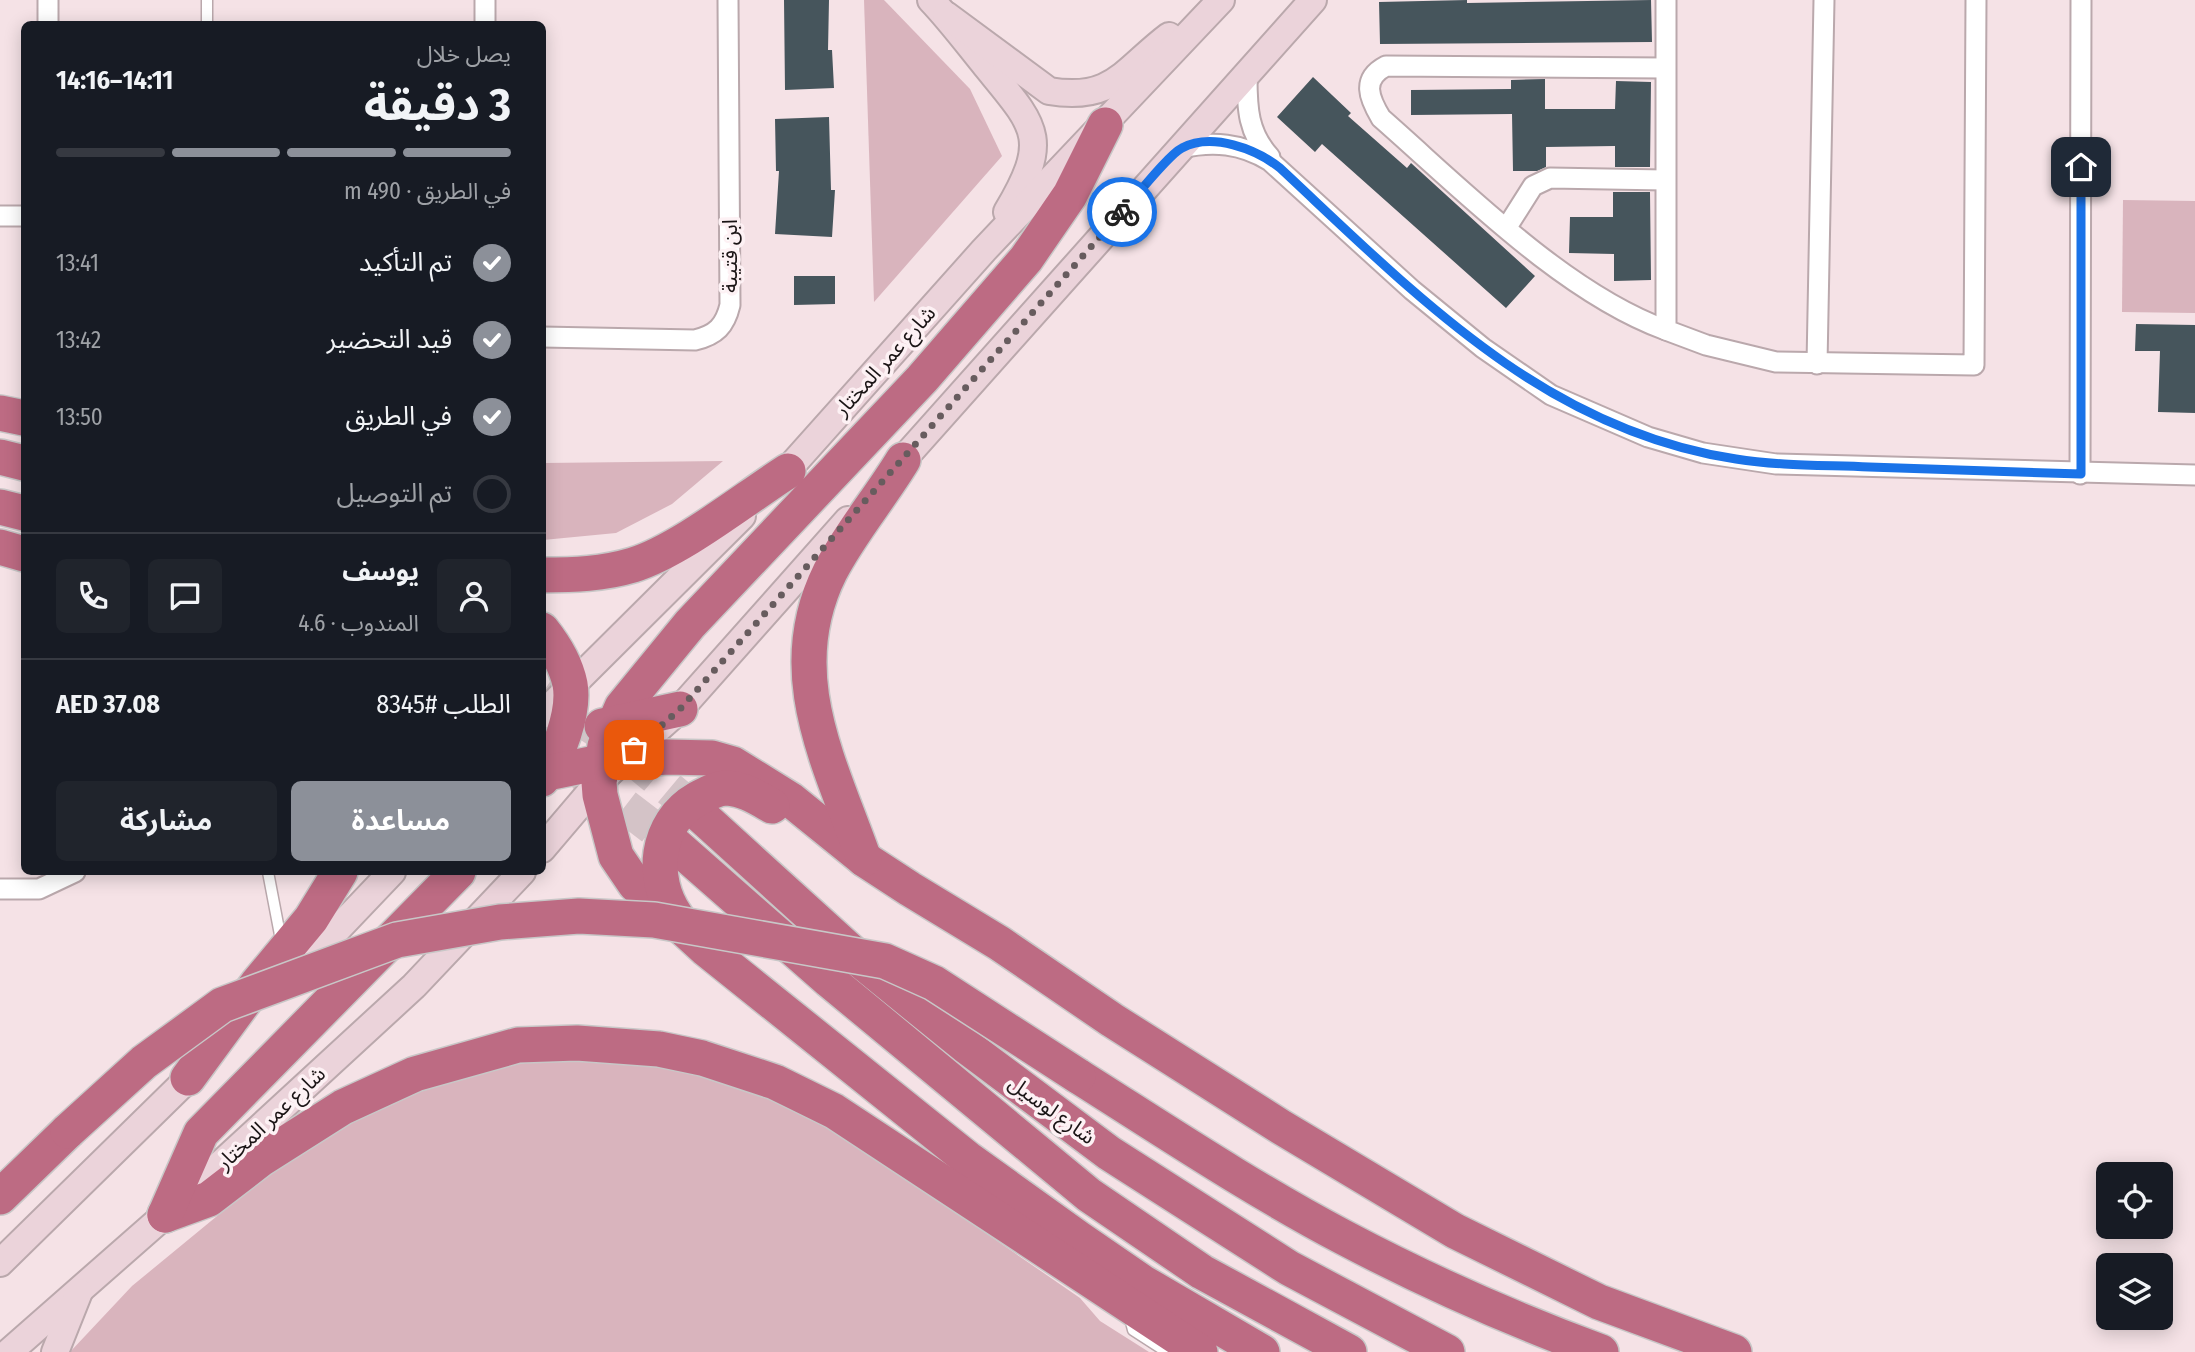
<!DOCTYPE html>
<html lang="ar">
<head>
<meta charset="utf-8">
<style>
	:root { --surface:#171b24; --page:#20242c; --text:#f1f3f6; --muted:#9ea1a6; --line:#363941; --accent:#8c9099 }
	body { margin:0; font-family:"Fira Sans Condensed","Noto Sans Arabic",sans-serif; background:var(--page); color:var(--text); direction:rtl; height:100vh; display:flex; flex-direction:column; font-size:26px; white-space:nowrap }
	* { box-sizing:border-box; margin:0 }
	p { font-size:23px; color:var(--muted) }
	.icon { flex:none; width:38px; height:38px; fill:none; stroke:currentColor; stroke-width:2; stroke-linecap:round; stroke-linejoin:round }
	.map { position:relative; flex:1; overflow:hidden; direction:ltr }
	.side { position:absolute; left:21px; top:21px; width:525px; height:854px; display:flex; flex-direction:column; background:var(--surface); border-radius:10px; box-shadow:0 4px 18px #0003; direction:rtl }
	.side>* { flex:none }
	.fabs { position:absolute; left:2096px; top:1162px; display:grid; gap:14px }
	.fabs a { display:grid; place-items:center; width:77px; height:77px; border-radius:10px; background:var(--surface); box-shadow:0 4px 18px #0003; font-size:35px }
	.pin { position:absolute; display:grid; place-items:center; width:60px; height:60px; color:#fff; margin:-30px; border-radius:14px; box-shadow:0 4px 10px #0006 }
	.courier { position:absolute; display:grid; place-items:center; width:70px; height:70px; margin:-35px; border:5px solid #1a73e8; border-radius:50%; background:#fff; color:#222; box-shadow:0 2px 9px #0007 }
	.headline em { font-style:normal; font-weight:700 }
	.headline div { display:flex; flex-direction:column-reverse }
	.headline { display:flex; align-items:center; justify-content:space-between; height:119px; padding:0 35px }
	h1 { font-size:46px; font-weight:700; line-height:52px }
	.bar { display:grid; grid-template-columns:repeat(4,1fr); gap:10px 7px; align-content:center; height:84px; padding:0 35px }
	.bar i { height:9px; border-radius:5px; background:var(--line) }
	.bar .active { background:var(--accent) }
	.bar p { grid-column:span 4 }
	.line { display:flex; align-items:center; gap:18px; padding:0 35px; border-top:2px solid var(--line) }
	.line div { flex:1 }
	.round { display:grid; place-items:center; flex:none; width:74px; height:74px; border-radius:10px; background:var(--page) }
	ol { padding:0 35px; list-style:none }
	li { display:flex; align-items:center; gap:21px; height:77px }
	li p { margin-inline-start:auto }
	li .icon { padding:7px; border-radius:50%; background:var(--accent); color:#fff; stroke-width:4 }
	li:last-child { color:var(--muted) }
	li i { width:38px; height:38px; border:4px solid var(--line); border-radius:50% }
	.cta { display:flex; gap:14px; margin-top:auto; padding:14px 35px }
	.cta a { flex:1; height:80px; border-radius:10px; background:var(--accent); color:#fff; font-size:28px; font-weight:700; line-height:80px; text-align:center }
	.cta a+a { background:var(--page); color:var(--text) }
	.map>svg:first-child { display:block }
</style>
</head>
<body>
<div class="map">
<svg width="2195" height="1352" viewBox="0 0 2195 1352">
	<rect width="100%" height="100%" fill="#f5e2e6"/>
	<g fill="#d9b4bd">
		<polygon points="864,0 884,0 970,89 1002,156 874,302"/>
		<polygon points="2123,200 2195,201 2195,313 2122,312"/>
		<polygon points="723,461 672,504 616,533 543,540 543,463"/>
		<polygon points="572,1059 620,1060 695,1071 813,1114 1080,1298 1100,1321 1149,1352 70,1352 132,1286 289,1157 391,1097 514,1064"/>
	</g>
	<g fill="#46555c">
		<polygon points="784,0 829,0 828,50 832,50 834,88 785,90"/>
		<polygon points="1467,0 1467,3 1651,0 1652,42 1380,44 1379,2"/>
		<polygon points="1313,77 1351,113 1348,116 1407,168 1411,163 1535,276 1506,308 1322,144 1315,152 1277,117"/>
		<polygon points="1545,79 1545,109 1615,109 1616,81 1651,82 1650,167 1615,167 1615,146 1546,147 1546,167 1537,171 1513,171 1512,114 1411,115 1411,90 1511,89 1511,80"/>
		<polygon points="829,117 831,190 835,190 832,237 775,234 779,171 776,171 775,119"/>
		<polygon points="1613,192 1650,192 1651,280 1614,281 1614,254 1569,253 1570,217 1613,217"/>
		<polygon points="794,276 835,276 835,304 794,305"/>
		<polygon points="2136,324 2195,325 2195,413 2158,412 2160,351 2135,351"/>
	</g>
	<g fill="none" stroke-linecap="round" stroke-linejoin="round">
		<g stroke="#d4c3c7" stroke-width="35" stroke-dasharray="35 18" stroke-linecap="butt">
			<polyline points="542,694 602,733 697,812"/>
			<polyline points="583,774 674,844"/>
		</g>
		<g stroke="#baa8ac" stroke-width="13">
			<g id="lane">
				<polyline points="207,24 207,0"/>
				<polyline points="268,872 281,940"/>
				<polyline points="1130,1318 1133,1330 1167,1352"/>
			</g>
		</g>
		<g stroke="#baa8ac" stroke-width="23">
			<g id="street">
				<polyline points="48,0 48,24"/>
				<polyline points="1666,0 1666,330 1706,345 1776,362 1974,365 1976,0"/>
				<polyline points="485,24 485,0"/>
				<path d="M 1665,68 L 1386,66 C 1361,79 1369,98 1381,118 C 1462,189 1564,293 1666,330"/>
				<path d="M 1247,77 C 1247,108 1248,133 1270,157"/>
				<path d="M 1181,148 C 1213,141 1241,143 1270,161 L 1412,290 L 1483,348 L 1551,395 L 1648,437 L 1703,453 L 1776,464 L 2195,475"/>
				<polyline points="0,216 24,216"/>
				<polyline points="1507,227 1533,186 1550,178 1665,180"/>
				<path d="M 542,337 L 695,340 C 716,335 725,326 730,305 L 728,0"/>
				<polyline points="1817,364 1824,0"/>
				<polyline points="2080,474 2081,0"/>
				<polyline points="0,889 39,889 75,872"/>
			</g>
		</g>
		<g stroke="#baa8ac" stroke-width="30">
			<g id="secondary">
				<path d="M 931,0 C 951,21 968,44 986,66 C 1036,127 1051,138 1007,212"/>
				<path d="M 946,15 L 1049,91 C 1113,102 1124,70 1169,36"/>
				<polyline points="890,474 1313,0"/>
				<polyline points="775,484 984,250 1221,0"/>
				<polyline points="542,715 742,516"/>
				<polyline points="542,849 599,782 680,709 848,520"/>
				<polyline points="292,977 392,872"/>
				<polyline points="0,1263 202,1065"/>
				<polyline points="9,1352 165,1215 414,986 522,872"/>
				<polyline points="55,1352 79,1292"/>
			</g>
		</g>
		<g stroke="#c8c7c7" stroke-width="38">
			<g id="highway">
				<polyline points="1105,125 1070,195 1026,259 922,379 690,624 622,707 605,746 599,782 600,795 616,856 635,884 706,949 968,1159 1078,1238 1142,1282 1262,1352"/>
				<polyline points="0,413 24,418"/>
				<polyline points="0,457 24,463"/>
				<polyline points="0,507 24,513"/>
				<polyline points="0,547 24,554"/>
				<path d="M 542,575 C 574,575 603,574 633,565 C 681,550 744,499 788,471"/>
				<path d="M 542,630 C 554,645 566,665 570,684 C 575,712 558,757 542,779"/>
				<polyline points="602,726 680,709"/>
				<polyline points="542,774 601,762 667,757 712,758 733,764 791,800 864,859 910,889 999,943 1112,1020 1281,1127 1455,1231 1599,1302 1734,1352"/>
				<polyline points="697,812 860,960 966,1046 1109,1153 1289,1268 1447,1352"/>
				<polyline points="674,844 829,980 1089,1195 1202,1272 1349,1352"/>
				<path d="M 864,859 C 830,763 780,673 830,572 C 850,533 880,498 903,460"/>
				<path d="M 676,916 C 650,879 655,823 697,799 C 706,794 717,788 727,788 C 744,789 758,798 772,806"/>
				<path d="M 1078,1076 C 1165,1131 1252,1189 1343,1237 C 1426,1281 1512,1319 1601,1352"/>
				<polyline points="188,1078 257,984 311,919 340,872"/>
				<polyline points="0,1197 68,1131"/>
				<polyline points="165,1215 209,1199 261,1159 343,1107 415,1074 518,1045 577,1043 659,1049 702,1058 775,1082 834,1111 1200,1352"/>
				<polyline points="165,1215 201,1133 458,872"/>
			</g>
		</g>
		<use href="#lane" stroke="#fff" stroke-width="10"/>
		<use href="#street" stroke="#fff" stroke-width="19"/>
		<use href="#secondary" stroke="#ebd3da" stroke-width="26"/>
		<use href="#highway" stroke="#bd6b83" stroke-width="35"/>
		<g stroke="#c8c7c7" stroke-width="38" stroke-linecap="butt">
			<polyline id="highway-bridge" points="68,1131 144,1062 222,1005 397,940 500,922 579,916 654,920 885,961 934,983 1078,1076"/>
		</g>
		<use href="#highway-bridge" stroke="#bd6b83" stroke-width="35"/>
	</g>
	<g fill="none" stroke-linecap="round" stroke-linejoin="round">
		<polyline stroke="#675c5e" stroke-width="7" stroke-dasharray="0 12.6" points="634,750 680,709 1122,212"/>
		<path stroke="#1a73e8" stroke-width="9" d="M 1122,212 C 1135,198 1168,155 1182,148 C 1212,132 1256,149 1280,168 C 1415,294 1544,430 1736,459 C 1780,466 1825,465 1869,467 C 1939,469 2010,471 2081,474 L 2081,167"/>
	</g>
	<g text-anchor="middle" stroke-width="7" stroke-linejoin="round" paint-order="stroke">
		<g font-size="21" fill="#1a1415" stroke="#fdf1f4">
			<text transform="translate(730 256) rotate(-90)" y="7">ابن قتيبة</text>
			<text transform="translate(885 361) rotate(-48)" y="7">شارع عمر المختار</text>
			<text transform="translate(1052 1110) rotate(36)" y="7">شارع لوسيل</text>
			<text transform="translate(271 1118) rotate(-43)" y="7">شارع عمر المختار</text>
		</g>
	</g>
</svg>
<div class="fabs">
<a><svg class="icon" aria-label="locate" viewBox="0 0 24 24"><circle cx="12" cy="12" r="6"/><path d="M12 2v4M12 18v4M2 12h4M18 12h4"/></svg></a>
<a><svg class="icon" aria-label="layers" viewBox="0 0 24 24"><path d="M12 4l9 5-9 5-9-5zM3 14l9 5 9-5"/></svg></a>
</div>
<div class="pin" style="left:634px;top:750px;background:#ea580c"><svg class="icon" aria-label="bag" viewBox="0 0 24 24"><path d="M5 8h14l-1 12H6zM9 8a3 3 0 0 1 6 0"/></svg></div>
<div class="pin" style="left:2081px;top:167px;background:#1f2937"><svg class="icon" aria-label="home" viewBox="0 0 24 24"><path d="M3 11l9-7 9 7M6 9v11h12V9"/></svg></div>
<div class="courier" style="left:1122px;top:212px"><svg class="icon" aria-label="bike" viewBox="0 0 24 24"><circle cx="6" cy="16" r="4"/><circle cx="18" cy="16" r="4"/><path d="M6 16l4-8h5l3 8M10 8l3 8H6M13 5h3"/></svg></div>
<section class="side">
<div class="headline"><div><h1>3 دقيقة</h1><p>يصل خلال</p></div><em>14:11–14:16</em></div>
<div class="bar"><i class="active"></i><i class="active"></i><i class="active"></i><i></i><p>في الطريق · 490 m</p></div>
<ol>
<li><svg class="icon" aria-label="check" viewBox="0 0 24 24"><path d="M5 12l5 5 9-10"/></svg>تم التأكيد<p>13:41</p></li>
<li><svg class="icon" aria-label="check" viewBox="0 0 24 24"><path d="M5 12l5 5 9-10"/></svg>قيد التحضير<p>13:42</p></li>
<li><svg class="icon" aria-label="check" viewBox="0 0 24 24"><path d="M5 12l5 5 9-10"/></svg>في الطريق<p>13:50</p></li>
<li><i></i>تم التوصيل</li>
</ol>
<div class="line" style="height:126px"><a class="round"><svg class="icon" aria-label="person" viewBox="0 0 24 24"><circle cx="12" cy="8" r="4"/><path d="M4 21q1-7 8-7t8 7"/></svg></a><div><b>يوسف</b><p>المندوب · 4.6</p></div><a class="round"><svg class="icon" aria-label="chat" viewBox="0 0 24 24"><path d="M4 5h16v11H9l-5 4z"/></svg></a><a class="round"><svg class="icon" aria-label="phone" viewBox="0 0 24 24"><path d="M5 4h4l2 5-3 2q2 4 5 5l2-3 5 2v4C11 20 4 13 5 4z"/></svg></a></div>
<div class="line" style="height:91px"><div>الطلب #8345</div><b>AED 37.08</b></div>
<div class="cta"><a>مساعدة</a><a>مشاركة</a></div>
</section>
</div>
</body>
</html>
